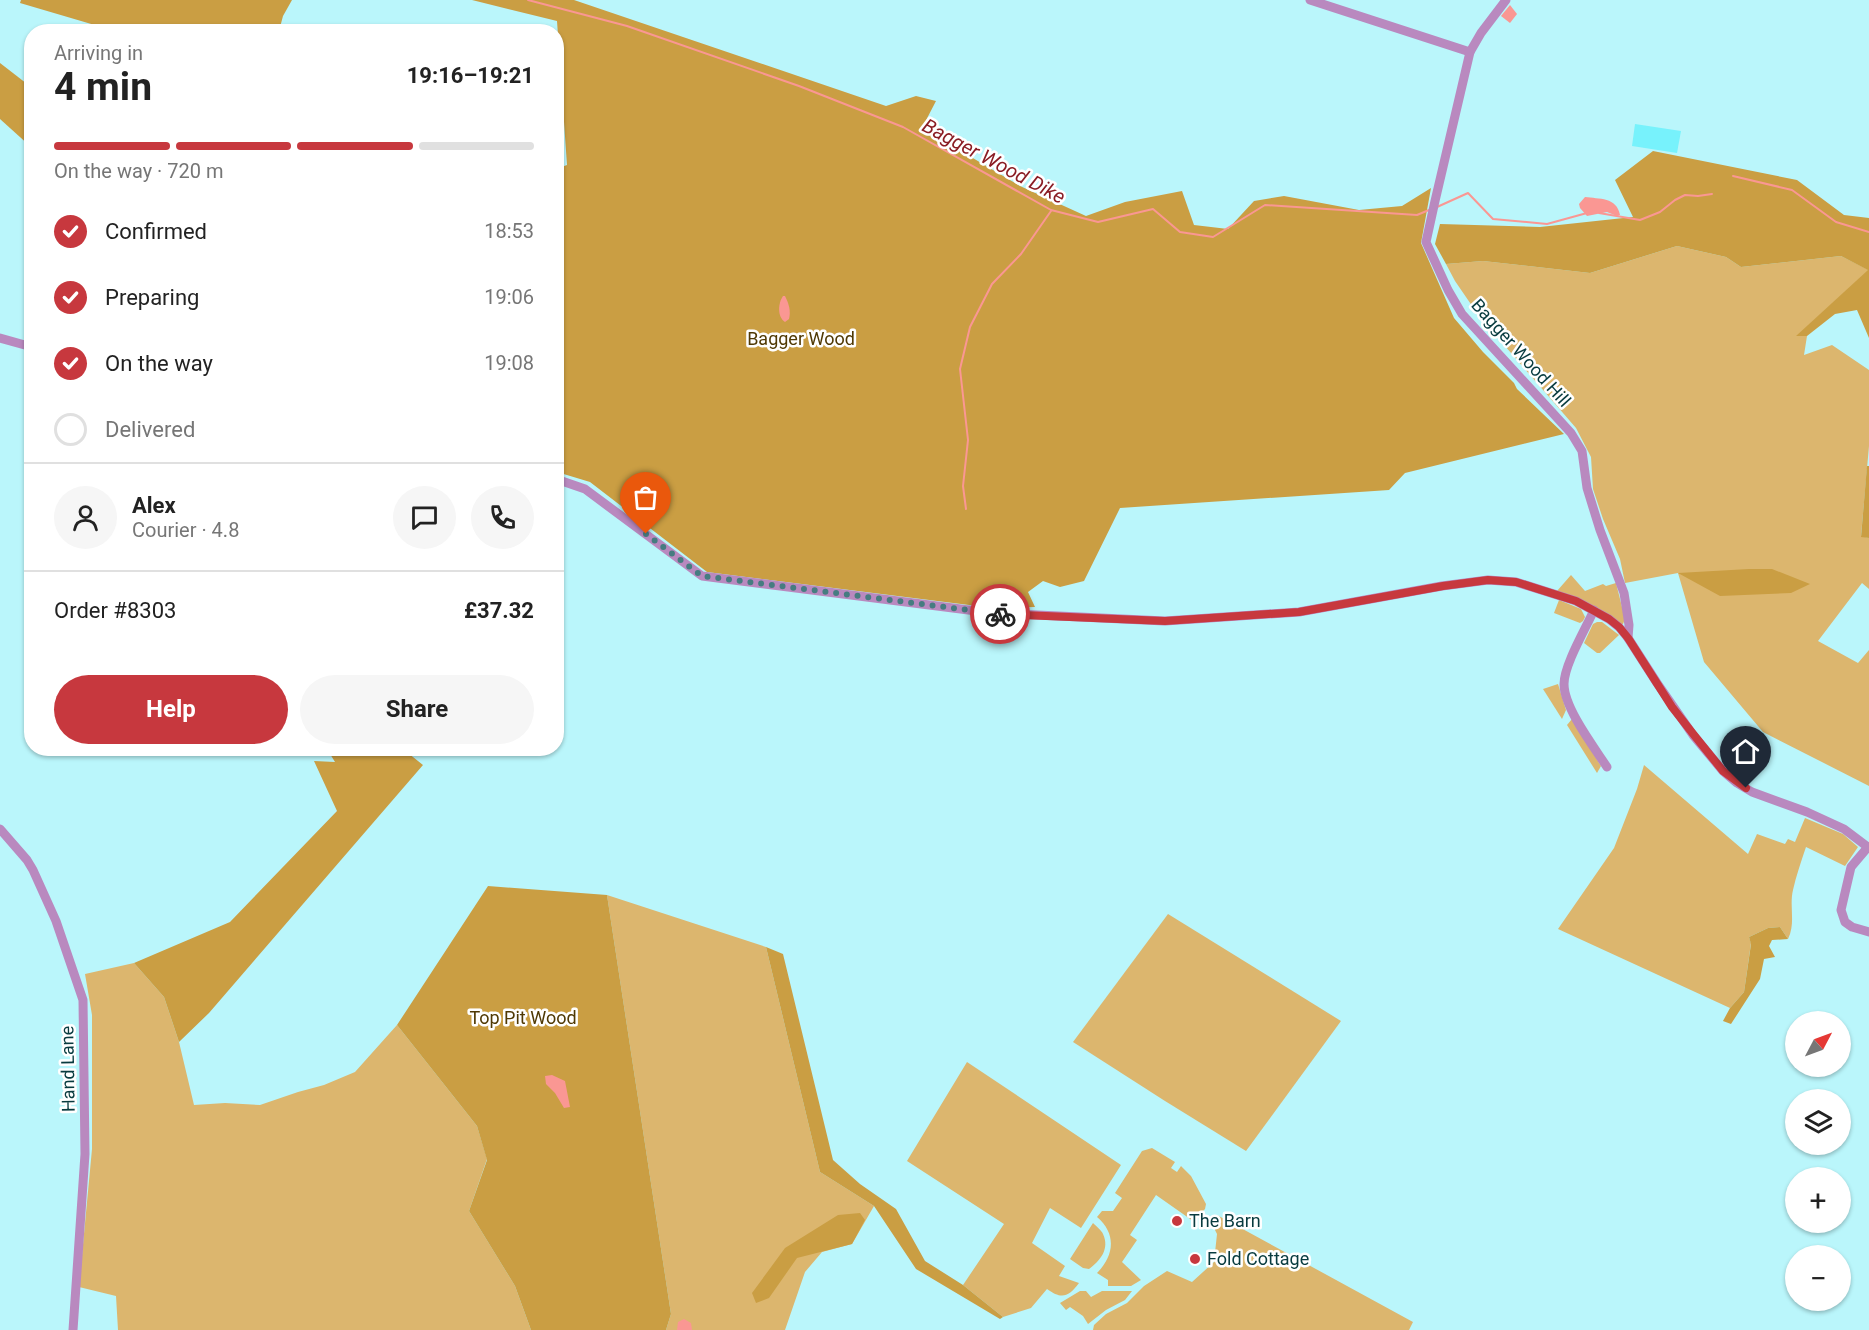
<!DOCTYPE html>
<html lang="en">
<head>
<meta charset="utf-8">
<style>
	:root { --surface:#fff; --page:#f6f6f6; --text:#222; --muted:#767676; --line:#e0e0e0; --accent:#c7383e }
	body { margin:0; font-family:Roboto,sans-serif; background:var(--page); color:var(--text); height:100vh; display:flex; flex-direction:column; font-size:22px; white-space:nowrap }
	* { box-sizing:border-box; margin:0 }
	p { font-size:20px; color:var(--muted) }
	.icon { flex:none; width:33px; height:33px; fill:none; stroke:currentColor; stroke-width:2; stroke-linecap:round; stroke-linejoin:round }
	.map { position:relative; flex:1; overflow:hidden }
	.drawer { position:absolute; left:24px; top:24px; width:540px; height:732px; display:flex; flex-direction:column; background:var(--surface); border-radius:24px; box-shadow:0 2px 4px #0004 }
	.drawer>* { flex:none }
	.needle { width:39px; rotate:49deg }
	.fabs { position:absolute; left:1785px; top:1011px; display:grid; gap:12px }
	.fabs a { display:grid; place-items:center; width:66px; height:66px; border-radius:50%; background:var(--surface); box-shadow:0 2px 4px #0004; font-size:30px }
	.pin { position:absolute; display:grid; place-items:center; width:51px; height:51px; color:#fff; margin:-62px -26px; border-radius:50% 50% 50% 0; rotate:-45deg; box-shadow:0 0 6px #0007 }
	.pin .icon { rotate:45deg }
	.courier { position:absolute; display:grid; place-items:center; width:60px; height:60px; margin:-30px; border:4px solid #c7383e; border-radius:50%; background:#fff; color:#222; box-shadow:0 2px 8px #0007 }
	.head em { font-style:normal; font-weight:700 }
	.head div { display:flex; flex-direction:column-reverse }
	.head { display:flex; align-items:center; justify-content:space-between; height:102px; padding:0 30px }
	h1 { font-size:39px; font-weight:700; line-height:45px }
	.bar { display:grid; grid-template-columns:repeat(4,1fr); gap:9px 6px; align-content:center; height:72px; padding:0 30px }
	.bar i { height:8px; border-radius:4px; background:var(--line) }
	.bar .active { background:var(--accent) }
	.bar p { grid-column:span 4 }
	.line { display:flex; align-items:center; gap:15px; padding:0 30px; border-top:2px solid var(--line) }
	.line div { flex:1 }
	.round { display:grid; place-items:center; flex:none; width:63px; height:63px; border-radius:32px; background:var(--page) }
	ol { padding:0 30px; list-style:none }
	li { display:flex; align-items:center; gap:18px; height:66px }
	li p { margin-inline-start:auto }
	li .icon { padding:6px; border-radius:50%; background:var(--accent); color:#fff; stroke-width:4 }
	li:last-child { color:var(--muted) }
	li i { width:33px; height:33px; border:3px solid var(--line); border-radius:50% }
	.primary-button { display:flex; gap:12px; margin-top:auto; padding:12px 30px }
	.primary-button a { flex:1; height:69px; border-radius:36px; background:var(--accent); color:#fff; font-size:24px; font-weight:700; line-height:69px; text-align:center }
	.primary-button a+a { background:var(--page); color:var(--text) }
	.map>svg:first-child { display:block }
</style>
</head>
<body>
<div class="map">
<svg width="1869" height="1330" viewBox="0 0 1869 1330">
	<rect width="100%" height="100%" fill="#baf6fb"/>
	<polygon fill="#77f2fc" points="1635,124 1681,131 1677,153 1632,146"/>
	<g fill="#dcb66e">
		<polygon points="1677,246 1726,257 1741,267 1841,256 1869,270 1797,336 1807,336 1804,355 1832,345 1869,370 1869,446 1861,536 1869,538 1869,589 1862,583 1818,641 1858,663 1869,650 1869,786 1763,732 1704,662 1678,573 1625,583 1620,559 1603,519 1593,489 1591,457 1576,428 1479,316 1455,281 1446,264 1483,261 1590,273"/>
		<path d="M 1571,575 L 1585,591 L 1603,584 L 1606,586 L 1616,583 L 1625,619 L 1623,624 L 1620,624 C 1600,609 1581,598 1557,591 Z"/>
		<polygon points="1559,600 1581,609 1585,617 1583,621 1580,623 1554,613"/>
		<polygon points="1597,622 1602,622 1619,635 1600,653 1597,653 1584,643 1593,624"/>
		<polygon points="1558,684 1566,710 1562,719 1543,689"/>
		<polygon points="1572,719 1601,766 1597,773 1567,725"/>
		<path d="M 1644,765 L 1748,854 L 1757,834 L 1785,844 L 1788,839 L 1795,842 L 1805,818 L 1843,834 L 1858,847 L 1845,866 L 1806,847 C 1801,862 1796,876 1793,890 C 1789,907 1796,923 1788,939 L 1780,927 L 1768,928 L 1749,937 L 1751,943 L 1744,992 L 1730,1008 L 1558,929 L 1614,848 L 1637,789 Z"/>
		<polygon points="607,895 766,947 820,1172 874,1206 852,1244 822,1252 805,1272 785,1330 666,1330 671,1314"/>
		<polygon points="1168,914 1341,1021 1246,1151 1165,1101 1073,1042"/>
		<polygon points="134,963 164,997 179,1042 194,1105 225,1103 260,1105 298,1092 324,1085 355,1072 397,1025 477,1126 487,1159 469,1211 515,1286 531,1330 118,1330 116,1296 79,1287 92,1149 92,1015 85,974"/>
		<path d="M 967,1062 L 1121,1165 L 1081,1228 L 1050,1208 L 1032,1243 L 1065,1266 L 1059,1276 L 1079,1283 C 1068,1298 1061,1299 1047,1289 L 1031,1308 L 1003,1317 L 963,1285 L 1004,1224 L 907,1161 Z"/>
		<path d="M 1152,1148 L 1175,1162 L 1171,1168 L 1177,1172 L 1181,1166 L 1191,1176 L 1206,1204 L 1205,1209 L 1193,1221 L 1156,1195 L 1130,1235 L 1137,1240 L 1122,1262 L 1141,1280 L 1131,1286 L 1108,1286 L 1108,1280 L 1097,1273 C 1114,1256 1117,1234 1097,1217 L 1102,1211 L 1113,1211 L 1122,1198 L 1115,1193 L 1142,1151 Z"/>
		<polygon points="1217,1215 1413,1322 1409,1330 1093,1330 1094,1325 1106,1314 1127,1303 1144,1286 1167,1271 1192,1282 1214,1262 1217,1234 1215,1230"/>
		<path d="M 1093,1223 C 1096,1226 1102,1231 1103,1234 C 1110,1249 1100,1261 1089,1269 L 1083,1268 L 1070,1259 Z"/>
		<polygon points="1080,1291 1086,1291 1091,1297 1102,1291 1132,1291 1125,1300 1106,1310 1088,1324 1083,1316 1070,1307 1066,1310 1060,1303"/>
	</g>
	<g fill="#ca9e43">
		<polygon points="21,0 292,0 283,16 279,31 115,31 20,3"/>
		<polygon points="472,0 574,0 886,106 916,96 936,101 922,128 1020,186 1086,216 1125,202 1182,191 1194,225 1228,229 1254,201 1284,196 1359,210 1402,206 1431,188 1421,243 1454,318 1483,352 1514,383 1517,389 1564,434 1405,473 1389,490 1120,508 1084,581 1060,587 1043,581 1028,592 1035,607 993,608 707,572 590,482 557,472 556,169 567,165 557,21"/>
		<polygon points="0,63 31,87 31,147 0,119"/>
		<polygon points="1653,151 1797,180 1844,215 1869,218 1869,338 1857,310 1835,314 1807,336 1796,336 1868,270 1841,256 1741,267 1726,257 1677,246 1590,273 1483,261 1446,264 1435,244 1440,224 1540,227 1633,217 1615,180"/>
		<polygon points="1867,466 1869,466 1869,538 1861,537"/>
		<polygon points="1749,569 1772,569 1810,584 1791,593 1720,596 1678,573"/>
		<polygon points="327,749 403,749 423,765 209,1013 179,1042 164,997 134,963 230,922 337,811 314,761 335,762"/>
		<polygon points="488,886 607,895 671,1314 666,1330 531,1330 515,1286 469,1211 487,1160 477,1126 397,1025"/>
		<polygon points="1780,927 1788,939 1772,940 1769,946 1775,957 1764,959 1760,979 1731,1024 1723,1021 1730,1008 1744,992 1751,944 1749,937 1768,928"/>
		<polygon points="766,947 783,954 833,1160 860,1184 896,1209 925,1261 963,1285 1003,1317 1000,1319 916,1269 874,1206 820,1172"/>
		<polygon points="860,1213 865,1220 852,1244 797,1258 769,1298 756,1303 752,1293 785,1248 838,1215"/>
	</g>
	<g fill="#fa9793">
		<polygon points="1510,5 1517,14 1510,23 1501,16"/>
		<path d="M 1585,197 C 1599,199 1617,197 1620,215 L 1617,216 L 1607,212 L 1587,216 L 1580,208 L 1579,204 Z"/>
		<path d="M 783,296 L 785,296 C 789,304 791,311 789,319 L 785,322 C 777,317 778,303 783,296 Z"/>
		<polygon points="552,1075 565,1081 570,1107 564,1108 555,1093 546,1084 545,1076"/>
		<polygon points="684,1319 691,1323 692,1330 677,1330 678,1322"/>
	</g>
	<g fill="none" stroke-linecap="round" stroke-linejoin="round">
		<g stroke="#fa9793" stroke-width="2">
			<polyline points="528,0 627,26 799,86 903,127 1051,210 1098,222 1153,209 1180,232 1213,237 1265,205 1417,215 1429,210"/>
			<polyline points="1733,176 1792,190 1836,222 1869,232"/>
			<polyline points="1437,207 1468,193 1493,219 1547,224 1587,213"/>
			<polyline points="1599,213 1640,220 1660,212 1675,200 1685,195 1698,196 1712,194"/>
			<polyline points="966,509 963,486 968,440 960,369 970,327 992,284 1021,254 1051,211"/>
		</g>
		<g stroke="#b989bf" stroke-width="9">
			<polyline points="1310,0 1470,52"/>
			<polyline points="1506,0 1481,33 1470,52 1435,201 1426,242 1448,290 1462,314 1571,433 1582,451 1587,488 1600,530 1624,593 1629,625 1628,638"/>
			<polyline points="0,338 32,347"/>
			<polyline points="556,479 585,489 702,576 992,613 1165,621 1299,612 1442,586 1488,580 1516,582 1576,601 1609,619 1619,627 1628,638 1657,683 1693,735 1723,771 1737,783 1752,792 1807,812 1844,829 1869,848"/>
			<path d="M 1594,610 C 1586,628 1564,665 1564,684 C 1564,708 1594,747 1607,767"/>
			<polyline points="0,829 27,860 33,870 56,921 83,1000 85,1154 73,1330"/>
			<polyline points="1868,847 1851,867 1841,910 1845,922 1852,927 1869,932"/>
		</g>
	</g>
	<g fill="none" stroke-linecap="round" stroke-linejoin="round">
		<polyline stroke="#467c81" stroke-width="6" stroke-dasharray="0 10.8" points="646,534 702,576 1000,614"/>
		<polyline stroke="#c7383e" stroke-width="8" points="1000,614 1165,621 1299,612 1443,586 1488,580 1516,582 1576,601 1609,619 1619,627 1628,638 1672,707 1694,735 1723,771 1746,788"/>
	</g>
	<g fill="#c7383e" stroke="#fff" stroke-width="2">
		<circle cx="1177" cy="1221" r="6"/>
		<circle cx="1195" cy="1259" r="6"/>
	</g>
	<g text-anchor="middle" stroke-width="5" stroke-linejoin="round" paint-order="stroke">
		<g font-size="18" fill="#503904" stroke="#fff">
			<text x="801" y="345">Bagger Wood</text>
			<text x="523" y="1024">Top Pit Wood</text>
		</g>
		<g font-size="18" fill="#083b3f" stroke="#fff">
			<text transform="translate(1521 353) rotate(48)" y="6">Bagger Wood Hill</text>
			<text transform="translate(68 1069) rotate(-91)" y="6">Hand Lane</text>
		</g>
		<g font-size="18" fill="#083b3f" stroke="#fff" text-anchor="start">
			<text x="1189" y="1227">The Barn</text>
			<text x="1207" y="1265">Fold Cottage</text>
		</g>
		<g font-size="20" font-style="italic" fill="#8a1d24" stroke="#fff">
			<text transform="translate(994 161) rotate(28)" y="7">Bagger Wood Dike</text>
		</g>
	</g>
</svg>
<div class="fabs">
<a><svg class="needle" viewBox="-14 -14 28 28"><path d="M0-13l5 13h-10z" fill="#e53935"/><path d="M0 13l5-13h-10z" fill="#767676"/></svg></a>
<a><svg class="icon" aria-label="layers" viewBox="0 0 24 24"><path d="M12 4l9 5-9 5-9-5zM3 14l9 5 9-5"/></svg></a>
<a>+</a>
<a>−</a>
</div>
<div class="pin" style="left:646px;top:534px;background:#ea580c"><svg class="icon" aria-label="bag" viewBox="0 0 24 24"><path d="M5 8h14l-1 12H6zM9 8a3 3 0 0 1 6 0"/></svg></div>
<div class="pin" style="left:1746px;top:788px;background:#1f2937"><svg class="icon" aria-label="home" viewBox="0 0 24 24"><path d="M3 11l9-7 9 7M6 9v11h12V9"/></svg></div>
<div class="courier" style="left:1000px;top:614px"><svg class="icon" aria-label="bike" viewBox="0 0 24 24"><circle cx="6" cy="16" r="4"/><circle cx="18" cy="16" r="4"/><path d="M6 16l4-8h5l3 8M10 8l3 8H6M13 5h3"/></svg></div>
<section class="drawer">
<div class="head"><div><h1>4 min</h1><p>Arriving in</p></div><em>19:16–19:21</em></div>
<div class="bar"><i class="active"></i><i class="active"></i><i class="active"></i><i></i><p>On the way · 720 m</p></div>
<ol>
<li><svg class="icon" aria-label="check" viewBox="0 0 24 24"><path d="M5 12l5 5 9-10"/></svg>Confirmed<p>18:53</p></li>
<li><svg class="icon" aria-label="check" viewBox="0 0 24 24"><path d="M5 12l5 5 9-10"/></svg>Preparing<p>19:06</p></li>
<li><svg class="icon" aria-label="check" viewBox="0 0 24 24"><path d="M5 12l5 5 9-10"/></svg>On the way<p>19:08</p></li>
<li><i></i>Delivered</li>
</ol>
<div class="line" style="height:108px"><a class="round"><svg class="icon" aria-label="person" viewBox="0 0 24 24"><circle cx="12" cy="8" r="4"/><path d="M4 21q1-7 8-7t8 7"/></svg></a><div><b>Alex</b><p>Courier · 4.8</p></div><a class="round"><svg class="icon" aria-label="chat" viewBox="0 0 24 24"><path d="M4 5h16v11H9l-5 4z"/></svg></a><a class="round"><svg class="icon" aria-label="phone" viewBox="0 0 24 24"><path d="M5 4h4l2 5-3 2q2 4 5 5l2-3 5 2v4C11 20 4 13 5 4z"/></svg></a></div>
<div class="line" style="height:78px"><div>Order #8303</div><b>£37.32</b></div>
<div class="primary-button"><a>Help</a><a>Share</a></div>
</section>
</div>
</body>
</html>
